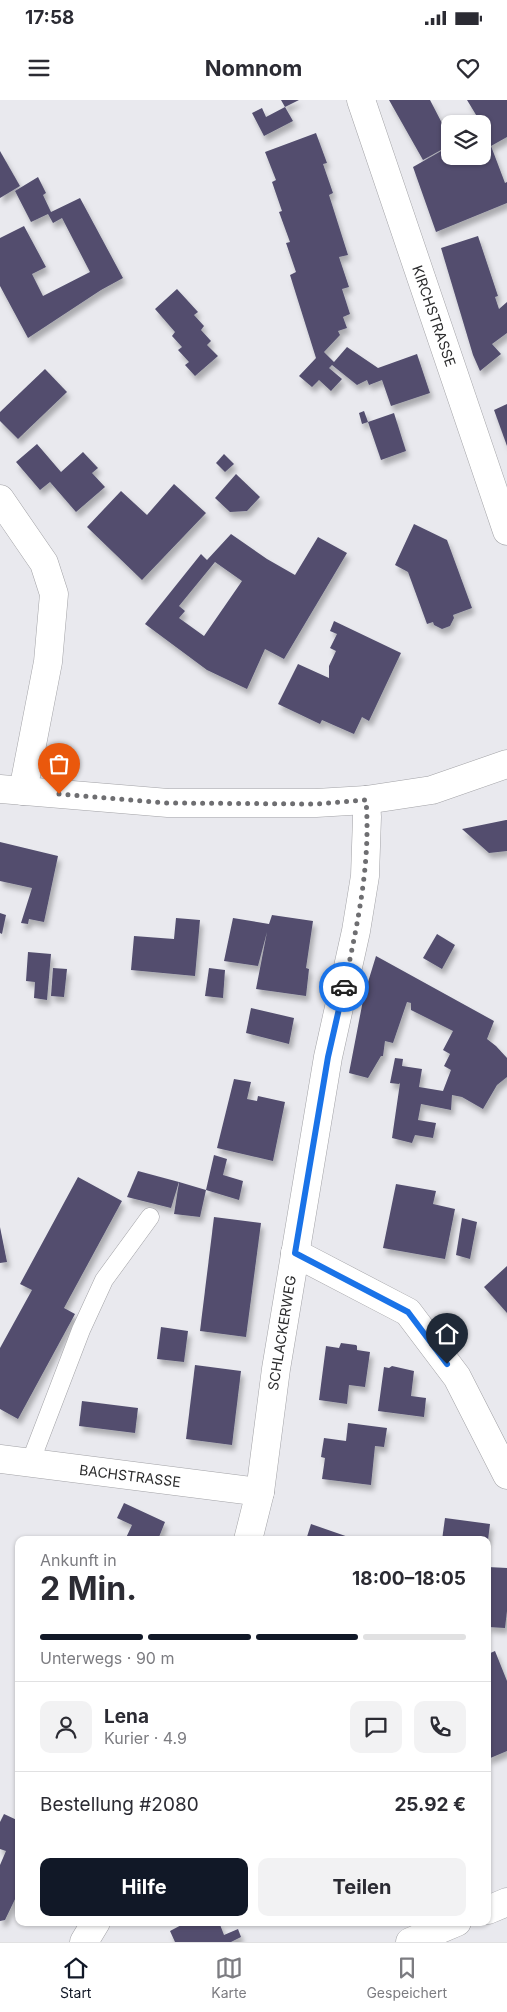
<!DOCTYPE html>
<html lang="de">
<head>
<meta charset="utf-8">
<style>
	:root { --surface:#fff; --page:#f2f2f3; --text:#2b2b33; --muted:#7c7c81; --line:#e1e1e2; --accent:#111827 }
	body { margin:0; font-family:Inter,sans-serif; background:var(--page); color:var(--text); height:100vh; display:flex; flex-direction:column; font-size:19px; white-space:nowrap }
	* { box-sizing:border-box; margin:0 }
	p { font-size:16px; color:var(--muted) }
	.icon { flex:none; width:28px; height:28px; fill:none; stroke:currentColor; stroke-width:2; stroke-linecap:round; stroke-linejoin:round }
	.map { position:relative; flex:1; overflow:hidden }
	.panel { position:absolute; left:15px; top:1436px; width:476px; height:390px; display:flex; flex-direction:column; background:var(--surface); border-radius:10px; box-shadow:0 1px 4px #0004 }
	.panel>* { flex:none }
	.controls { position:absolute; left:441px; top:15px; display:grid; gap:10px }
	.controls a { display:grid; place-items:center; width:50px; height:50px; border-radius:10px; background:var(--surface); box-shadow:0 1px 4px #0004; font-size:25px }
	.pin { position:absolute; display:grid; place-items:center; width:42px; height:42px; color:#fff; margin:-51px -21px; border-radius:50% 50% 50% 0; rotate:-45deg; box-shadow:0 0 5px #0007 }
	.pin .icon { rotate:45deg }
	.courier { position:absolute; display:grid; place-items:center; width:50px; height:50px; margin:-25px; border:4px solid #1a73e8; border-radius:50%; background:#fff; color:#222; box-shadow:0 1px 6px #0007 }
	.head em { font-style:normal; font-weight:700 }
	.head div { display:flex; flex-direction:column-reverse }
	.head { display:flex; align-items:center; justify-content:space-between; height:85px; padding:0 25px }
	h1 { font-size:32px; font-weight:700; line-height:38px }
	.bar { display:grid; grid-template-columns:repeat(4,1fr); gap:8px 5px; align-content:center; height:60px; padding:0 25px }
	.bar i { height:6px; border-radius:4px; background:var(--line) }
	.bar .current { background:var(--accent) }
	.bar p { grid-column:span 4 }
	.line { display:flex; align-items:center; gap:12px; padding:0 25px; border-top:1px solid var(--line) }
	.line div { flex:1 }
	.round { display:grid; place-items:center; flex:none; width:52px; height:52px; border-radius:10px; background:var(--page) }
	.action { display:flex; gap:10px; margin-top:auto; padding:10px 25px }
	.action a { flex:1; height:58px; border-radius:10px; background:var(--accent); color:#fff; font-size:20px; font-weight:700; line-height:58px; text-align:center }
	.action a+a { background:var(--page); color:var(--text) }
	.status { display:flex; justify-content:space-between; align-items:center; height:35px; padding:0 25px; background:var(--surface); direction:ltr }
	.status svg { height:14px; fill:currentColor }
	header { display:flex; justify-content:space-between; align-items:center; height:65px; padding:0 25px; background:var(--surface); font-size:22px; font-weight:700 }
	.tab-bar { display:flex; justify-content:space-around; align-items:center; height:70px; border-top:1px solid var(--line); background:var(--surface); font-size:14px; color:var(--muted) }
	.tab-bar a { display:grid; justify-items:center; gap:2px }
	.tab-bar .current { color:var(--accent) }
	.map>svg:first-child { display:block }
</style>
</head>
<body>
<div class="status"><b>17:58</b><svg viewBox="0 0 49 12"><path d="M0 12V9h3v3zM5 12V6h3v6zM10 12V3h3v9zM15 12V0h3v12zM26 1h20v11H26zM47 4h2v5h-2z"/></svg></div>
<header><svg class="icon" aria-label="menu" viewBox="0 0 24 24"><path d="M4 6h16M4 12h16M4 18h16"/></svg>Nomnom<svg class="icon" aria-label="heart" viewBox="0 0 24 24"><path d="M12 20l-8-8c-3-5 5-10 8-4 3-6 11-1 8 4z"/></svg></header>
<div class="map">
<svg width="507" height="1842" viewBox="0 0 507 1842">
	<defs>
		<filter id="shadow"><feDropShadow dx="3" dy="5.5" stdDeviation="2.5" flood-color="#0004"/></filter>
	</defs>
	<rect width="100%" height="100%" fill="#e9e9ee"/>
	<g fill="#524e6e" fill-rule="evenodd" filter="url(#shadow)">
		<polygon points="281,0 299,0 285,7 293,21 264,36 252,13 262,8 266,17 285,7"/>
		<polygon points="389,0 430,0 444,27 446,26 450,33 450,45 423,60"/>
		<polygon points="467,0 507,0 507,37 491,46 505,83 507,82 507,103 436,132 413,67 450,46 450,56 482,56 482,29 484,28"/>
		<polygon points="316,33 327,63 323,64 333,93 329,95 348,155 339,157 349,187 342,189 350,214 343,217 347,228 338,231 340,235 324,252 334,262 347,247 378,268 417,254 430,293 391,306 382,280 369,285 367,280 357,285 332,265 329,268 342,279 331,291 319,280 312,287 299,276 316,258 290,175 296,172 286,143 290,142 279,112 282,111 272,82 276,80 265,52"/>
		<polygon points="0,51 20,86 0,98"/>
		<polygon points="38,77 46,93 43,95 51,112 80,98 123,178 101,190 28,238 0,186 0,138 24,126 46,167 32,174 43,196 90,172 62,118 53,123 48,114 31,122 15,91"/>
		<polygon points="478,136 498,196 495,197 499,209 507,202 507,233 492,244 501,254 480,271 473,255 441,148"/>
		<polygon points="177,189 198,212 194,215 204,226 201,230 211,241 207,245 218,256 195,276 185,265 189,262 178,250 182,247 172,236 175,232 155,209"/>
		<polygon points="45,269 67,292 18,339 0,321 0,312"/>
		<polygon points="507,304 507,346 494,310"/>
		<polygon points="364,311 368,322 362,324 359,313"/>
		<polygon points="394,313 406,351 381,360 368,322"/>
		<polygon points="37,344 61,372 83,352 98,368 92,373 105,387 76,412 50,382 40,390 16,362"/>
		<polygon points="224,354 234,364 225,372 216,363"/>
		<polygon points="236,374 260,397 247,411 230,412 215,398"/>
		<polygon points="174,384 206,413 142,480 87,427 121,391 147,415"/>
		<polygon points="414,424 447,440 472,508 453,515 454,518 450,526 442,529 434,525 433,522 427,524 408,472 395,465"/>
		<path d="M 231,434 L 267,459 L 295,475 L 318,437 L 347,453 L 284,559 L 265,549 L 247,589 L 207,570 L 145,524 L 201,454 L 207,460 ZM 215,462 L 242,481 L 204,536 L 179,518 L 185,511 L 179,506 Z"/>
		<polygon points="334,521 401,553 369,621 362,617 354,634 322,620 320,624 278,604 298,564 329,578 329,566 336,551 330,548 337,534 330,531"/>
		<polygon points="506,720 507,720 507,751 489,753 462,729"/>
		<polygon points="0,742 58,756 44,822 29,819 28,824 21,823 32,788 0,781"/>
		<polygon points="0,813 6,815 2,834 0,833"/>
		<polygon points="272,815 313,821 306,868 309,869 306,896 256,889 267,832 258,866 224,861 233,818 269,824"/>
		<polygon points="176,818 200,820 195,876 131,870 134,836 174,839"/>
		<polygon points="437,834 455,845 442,869 423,858"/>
		<polygon points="28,852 51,854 47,900 34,898 35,882 26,881"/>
		<polygon points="376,856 494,921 487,939 496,946 507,958 507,977 497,985 483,1009 462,997 452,995 451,1010 421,1004 418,1020 436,1023 433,1038 415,1035 412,1043 392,1038 400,983 399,984 390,983 395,958 403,959 402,966 422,969 419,987 443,991 451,970 444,966 450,954 443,950 453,931 411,910 411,903 407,902 393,943 385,941 383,956 381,956 368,978 349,973 364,895"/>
		<polygon points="53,868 67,869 64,897 51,896"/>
		<polygon points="209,868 225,870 223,898 205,896"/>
		<polygon points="251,908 294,918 289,944 246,933"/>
		<polygon points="234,979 251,982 247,999 257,1001 258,996 285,1002 273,1061 217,1048"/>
		<polygon points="214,1055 227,1059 223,1075 243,1081 239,1100 206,1090"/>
		<polygon points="138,1071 179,1082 171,1108 127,1097"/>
		<polygon points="78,1077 122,1101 64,1208 75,1214 18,1319 0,1309 0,1248 32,1190 20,1184"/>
		<polygon points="179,1082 206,1090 200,1117 174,1114"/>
		<polygon points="396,1084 436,1091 433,1104 455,1109 445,1159 383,1148"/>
		<polygon points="214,1117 261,1123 246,1237 200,1231"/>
		<polygon points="462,1118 477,1122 470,1159 456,1155"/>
		<polygon points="0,1127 7,1162 0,1163"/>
		<polygon points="507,1166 507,1213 484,1187"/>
		<polygon points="161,1227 188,1231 184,1262 157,1259"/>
		<polygon points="341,1243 356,1245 357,1246 357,1250 370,1252 365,1287 349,1285 347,1304 319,1300 326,1246 339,1248"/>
		<polygon points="195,1265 241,1271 232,1345 186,1339"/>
		<polygon points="392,1266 414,1271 411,1296 426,1298 424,1317 378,1311 384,1267 389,1268"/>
		<polygon points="82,1301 138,1308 135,1333 79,1326"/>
		<polygon points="348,1323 387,1328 384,1347 375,1346 371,1385 322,1379 325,1358 321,1357 324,1338 346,1341"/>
		<polygon points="124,1403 165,1422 159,1437 166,1440 125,1440 132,1425 117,1418"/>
		<polygon points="445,1418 490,1424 488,1440 442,1440"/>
		<polygon points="311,1424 357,1440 306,1440"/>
		<polygon points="488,1467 507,1468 507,1511 505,1528 488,1527"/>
		<polygon points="495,1551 507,1581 507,1651 488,1659 488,1554"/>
		<polygon points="4,1714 19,1721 19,1796 17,1795 5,1820 0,1821 0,1765 6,1751 0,1749 0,1722"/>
		<polygon points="187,1822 219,1822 224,1835 238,1829 241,1837 231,1842 175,1842 170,1831"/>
	</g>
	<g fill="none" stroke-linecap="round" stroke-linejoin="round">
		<g stroke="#a2a2a6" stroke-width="19">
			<polyline id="lane" points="30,1363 81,1230 104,1180 150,1117"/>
		</g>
		<g stroke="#a2a2a6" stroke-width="29">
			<g id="street">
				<polyline points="0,399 44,463 54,494 48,562 23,691"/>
				<polyline points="295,1153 408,1212 457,1277 507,1375"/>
				<polyline points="0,1359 260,1392"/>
				<polyline points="248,1440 260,1392 276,1269 328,957 356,831 365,776 367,717 366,700"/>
				<polyline points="488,1810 507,1802"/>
				<polyline points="84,1842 96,1822"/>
				<polyline points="410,1842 457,1822"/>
			</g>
		</g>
		<g stroke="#a2a2a6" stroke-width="29">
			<g id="secondary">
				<polyline points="361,0 507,431"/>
				<polyline points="0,689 168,703 316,703 366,700 432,690 507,664"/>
			</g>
		</g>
		<use href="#lane" stroke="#fff" stroke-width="18"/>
		<use href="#street" stroke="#fff" stroke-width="28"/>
		<use href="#secondary" stroke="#fff" stroke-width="28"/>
	</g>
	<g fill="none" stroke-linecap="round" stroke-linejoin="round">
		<path stroke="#6e6e71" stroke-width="5" stroke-dasharray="0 9" d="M 59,694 L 168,703 L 316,704 L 366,700 C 371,764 357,826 344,887"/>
		<polyline stroke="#1a73e8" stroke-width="6" points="344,887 328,957 295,1153 408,1212 447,1264"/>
	</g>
	<g text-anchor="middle" stroke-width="5" stroke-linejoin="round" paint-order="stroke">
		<g font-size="14" fill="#2c2c2d" stroke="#fff">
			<text transform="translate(434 216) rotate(71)" y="5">KIRCHSTRASSE</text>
			<text transform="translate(282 1233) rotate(-81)" y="5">SCHLACKERWEG</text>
			<text transform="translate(130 1376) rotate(7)" y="5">BACHSTRASSE</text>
		</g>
	</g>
</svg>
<div class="controls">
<a><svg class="icon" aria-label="layers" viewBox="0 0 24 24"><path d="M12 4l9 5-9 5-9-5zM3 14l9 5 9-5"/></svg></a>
</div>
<div class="pin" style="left:59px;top:694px;background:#ea580c"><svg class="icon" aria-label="bag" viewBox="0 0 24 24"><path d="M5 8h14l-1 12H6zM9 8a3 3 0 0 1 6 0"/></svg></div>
<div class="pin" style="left:447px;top:1264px;background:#1f2937"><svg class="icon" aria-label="home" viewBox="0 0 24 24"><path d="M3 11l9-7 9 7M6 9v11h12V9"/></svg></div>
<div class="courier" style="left:344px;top:887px"><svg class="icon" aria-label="car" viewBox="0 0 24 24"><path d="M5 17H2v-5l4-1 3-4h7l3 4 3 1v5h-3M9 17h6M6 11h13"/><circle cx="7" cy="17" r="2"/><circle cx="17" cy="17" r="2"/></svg></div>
<section class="panel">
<div class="head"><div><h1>2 Min.</h1><p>Ankunft in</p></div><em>18:00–18:05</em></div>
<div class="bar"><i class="current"></i><i class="current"></i><i class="current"></i><i></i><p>Unterwegs · 90 m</p></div>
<div class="line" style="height:90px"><a class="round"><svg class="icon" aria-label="person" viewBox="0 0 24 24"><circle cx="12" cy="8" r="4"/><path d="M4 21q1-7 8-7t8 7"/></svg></a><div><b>Lena</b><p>Kurier · 4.9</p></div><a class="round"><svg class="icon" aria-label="chat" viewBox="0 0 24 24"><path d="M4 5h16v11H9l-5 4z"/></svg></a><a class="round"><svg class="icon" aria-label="phone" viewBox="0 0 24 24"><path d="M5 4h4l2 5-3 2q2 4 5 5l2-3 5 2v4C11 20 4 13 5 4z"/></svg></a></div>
<div class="line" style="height:65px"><div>Bestellung #2080</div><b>25.92 €</b></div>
<div class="action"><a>Hilfe</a><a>Teilen</a></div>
</section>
</div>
<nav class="tab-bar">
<a class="current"><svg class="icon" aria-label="home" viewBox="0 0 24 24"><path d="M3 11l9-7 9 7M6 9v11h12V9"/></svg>Start</a>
<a><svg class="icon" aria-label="map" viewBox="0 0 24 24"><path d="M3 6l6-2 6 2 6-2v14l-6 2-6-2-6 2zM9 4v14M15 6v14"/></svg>Karte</a>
<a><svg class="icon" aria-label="saved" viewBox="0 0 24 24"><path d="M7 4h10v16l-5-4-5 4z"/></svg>Gespeichert</a>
</nav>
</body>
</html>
